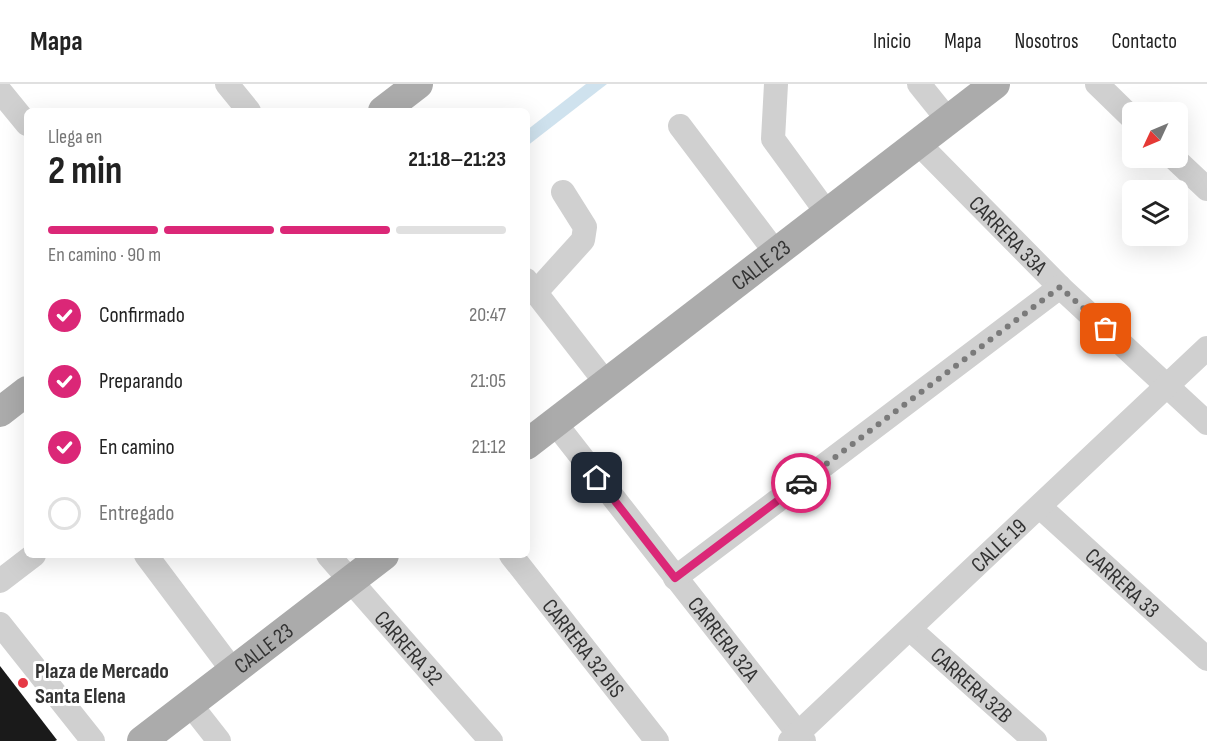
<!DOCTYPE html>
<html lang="es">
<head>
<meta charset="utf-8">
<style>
	:root { --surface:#fff; --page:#f2f2f2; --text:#222; --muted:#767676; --line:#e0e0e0; --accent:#db2777 }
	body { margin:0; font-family:"Sofia Sans Condensed",sans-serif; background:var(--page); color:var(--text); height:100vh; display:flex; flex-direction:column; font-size:22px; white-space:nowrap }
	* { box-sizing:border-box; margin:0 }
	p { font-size:20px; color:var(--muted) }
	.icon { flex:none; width:33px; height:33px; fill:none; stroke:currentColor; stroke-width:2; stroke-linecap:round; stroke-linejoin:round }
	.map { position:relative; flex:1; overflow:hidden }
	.sheet { position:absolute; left:24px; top:24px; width:506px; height:450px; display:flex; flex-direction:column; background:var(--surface); border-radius:9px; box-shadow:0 6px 24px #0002 }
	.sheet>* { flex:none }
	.needle { width:39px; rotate:226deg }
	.buttons { position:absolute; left:1122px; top:18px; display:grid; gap:12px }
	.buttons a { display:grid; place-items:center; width:66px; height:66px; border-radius:9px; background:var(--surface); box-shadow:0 6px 24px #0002; font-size:30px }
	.pin { position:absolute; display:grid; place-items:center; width:51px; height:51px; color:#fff; margin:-26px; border-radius:12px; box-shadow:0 3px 9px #0006 }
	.courier { position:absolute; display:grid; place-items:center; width:60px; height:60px; margin:-30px; border:4px solid #db2777; border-radius:50%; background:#fff; color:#222; box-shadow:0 2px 8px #0007 }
	.summary em { font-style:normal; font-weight:700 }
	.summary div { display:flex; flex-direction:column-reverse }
	.summary { display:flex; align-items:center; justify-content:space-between; height:102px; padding:0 24px }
	h1 { font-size:39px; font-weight:700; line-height:45px }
	.bar { display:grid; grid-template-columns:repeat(4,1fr); gap:9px 6px; align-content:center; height:72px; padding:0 24px }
	.bar i { height:8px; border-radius:4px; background:var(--line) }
	.bar .on { background:var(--accent) }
	.bar p { grid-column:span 4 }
	ol { padding:0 24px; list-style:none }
	li { display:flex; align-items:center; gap:18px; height:66px }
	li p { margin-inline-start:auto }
	li .icon { padding:6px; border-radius:50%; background:var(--accent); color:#fff; stroke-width:4 }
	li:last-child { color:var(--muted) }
	li i { width:33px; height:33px; border:3px solid var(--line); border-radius:50% }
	header { display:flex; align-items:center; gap:36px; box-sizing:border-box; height:84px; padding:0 30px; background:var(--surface); border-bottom:2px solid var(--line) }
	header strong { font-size:28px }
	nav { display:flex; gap:33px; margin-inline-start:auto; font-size:21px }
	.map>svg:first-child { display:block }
</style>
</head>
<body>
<header>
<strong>Mapa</strong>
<nav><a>Inicio</a><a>Mapa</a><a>Nosotros</a><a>Contacto</a></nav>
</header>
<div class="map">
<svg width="1207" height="657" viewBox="0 0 1207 657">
	<rect width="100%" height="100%" fill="#fff"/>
	<polygon fill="#cfe2ee" points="586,0 607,0 527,62 527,46"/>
	<polygon fill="#1a1a1a" points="0,582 57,656 55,657 0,657"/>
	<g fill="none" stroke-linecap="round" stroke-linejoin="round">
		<g stroke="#d0d0d0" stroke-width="24">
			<polyline points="227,0 249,27"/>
			<polyline points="776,0 773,55 827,129"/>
			<polyline points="919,0 948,36"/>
			<polyline points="1097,0 1132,34"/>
			<polyline points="0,7 27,40"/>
			<polyline points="680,42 776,169"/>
			<path id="s1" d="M 918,59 L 1060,203 L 1207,339"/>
			<polyline points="1174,74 1207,105"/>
			<polyline points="526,196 606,299"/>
			<polyline points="536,208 583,156 585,143 563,108"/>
			<path id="s2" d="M 555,339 L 804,657"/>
			<path id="s3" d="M 1040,423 L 1207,575"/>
			<polyline points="146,471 233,587"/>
			<path id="s4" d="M 328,471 L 491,657"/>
			<path id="s5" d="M 511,471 L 657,657"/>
			<polyline points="675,494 1060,203"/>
			<polyline points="0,497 34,471"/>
			<polyline points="0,540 93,657"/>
			<path id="s6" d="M 911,546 L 1035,657"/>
			<polyline points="190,620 219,657"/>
			<path id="s7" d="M 790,657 L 1207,264"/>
		</g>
		<g stroke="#ababab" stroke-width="30">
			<polyline points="383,27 418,0"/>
			<polyline points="0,328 27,307"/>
			<path id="s8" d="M 526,361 L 995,0"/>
			<path id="s9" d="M 142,657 L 384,471"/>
		</g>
	</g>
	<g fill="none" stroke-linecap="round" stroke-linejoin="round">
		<polyline stroke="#7a7a7a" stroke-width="6" stroke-dasharray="0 10.8" points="801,399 1060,203 1106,245"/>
		<polyline stroke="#db2777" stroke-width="8" points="597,394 675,494 801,399"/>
	</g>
	<circle fill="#e63946" stroke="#fff" stroke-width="2" cx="23" cy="599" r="6"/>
	<g text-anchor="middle" stroke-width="6" stroke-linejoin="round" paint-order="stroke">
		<g font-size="22" fill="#333" stroke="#fff">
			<text dy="8" stroke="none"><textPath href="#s1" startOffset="129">CARRERA 33A</textPath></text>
			<text dy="8" stroke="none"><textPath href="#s8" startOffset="296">CALLE 23</textPath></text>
			<text dy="8" stroke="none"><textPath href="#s7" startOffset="286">CALLE 19</textPath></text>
			<text dy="8" stroke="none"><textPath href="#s3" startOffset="112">CARRERA 33</textPath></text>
			<text dy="8" stroke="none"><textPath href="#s2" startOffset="274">CARRERA 32A</textPath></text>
			<text dy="8" stroke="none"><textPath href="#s9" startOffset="153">CALLE 23</textPath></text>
			<text dy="8" stroke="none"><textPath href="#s4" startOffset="123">CARRERA 32</textPath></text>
			<text dy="8" stroke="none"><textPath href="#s5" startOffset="118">CARRERA 32 BIS</textPath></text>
			<text dy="8" stroke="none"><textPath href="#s6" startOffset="82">CARRERA 32B</textPath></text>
		</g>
		<g font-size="22" font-weight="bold" fill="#333" stroke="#fff" text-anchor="start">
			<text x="35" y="594">Plaza de Mercado<tspan x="35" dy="25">Santa Elena</tspan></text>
		</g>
	</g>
</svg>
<div class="buttons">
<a><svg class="needle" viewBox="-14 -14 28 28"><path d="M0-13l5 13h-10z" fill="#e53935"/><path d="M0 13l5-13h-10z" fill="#767676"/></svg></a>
<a><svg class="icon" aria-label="layers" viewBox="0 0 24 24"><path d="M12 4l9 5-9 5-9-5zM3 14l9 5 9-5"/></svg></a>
</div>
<div class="pin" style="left:1106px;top:245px;background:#ea580c"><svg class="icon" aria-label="bag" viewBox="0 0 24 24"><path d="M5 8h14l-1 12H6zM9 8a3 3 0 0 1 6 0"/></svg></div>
<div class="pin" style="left:597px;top:394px;background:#1f2937"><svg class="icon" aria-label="home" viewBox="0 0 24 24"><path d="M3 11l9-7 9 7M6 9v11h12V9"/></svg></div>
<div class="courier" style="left:801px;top:399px"><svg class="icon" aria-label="car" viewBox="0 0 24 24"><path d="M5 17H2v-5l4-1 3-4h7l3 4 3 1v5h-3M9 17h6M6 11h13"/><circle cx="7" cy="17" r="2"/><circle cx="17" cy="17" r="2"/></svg></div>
<section class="sheet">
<div class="summary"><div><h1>2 min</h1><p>Llega en</p></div><em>21:18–21:23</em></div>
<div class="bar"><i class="on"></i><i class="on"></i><i class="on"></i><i></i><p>En camino · 90 m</p></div>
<ol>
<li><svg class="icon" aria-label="check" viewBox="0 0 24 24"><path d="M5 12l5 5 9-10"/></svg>Confirmado<p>20:47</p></li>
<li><svg class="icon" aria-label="check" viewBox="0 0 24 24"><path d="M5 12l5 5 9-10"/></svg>Preparando<p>21:05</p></li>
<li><svg class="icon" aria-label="check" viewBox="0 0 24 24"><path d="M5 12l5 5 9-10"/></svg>En camino<p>21:12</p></li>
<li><i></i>Entregado</li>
</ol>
</section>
</div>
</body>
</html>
